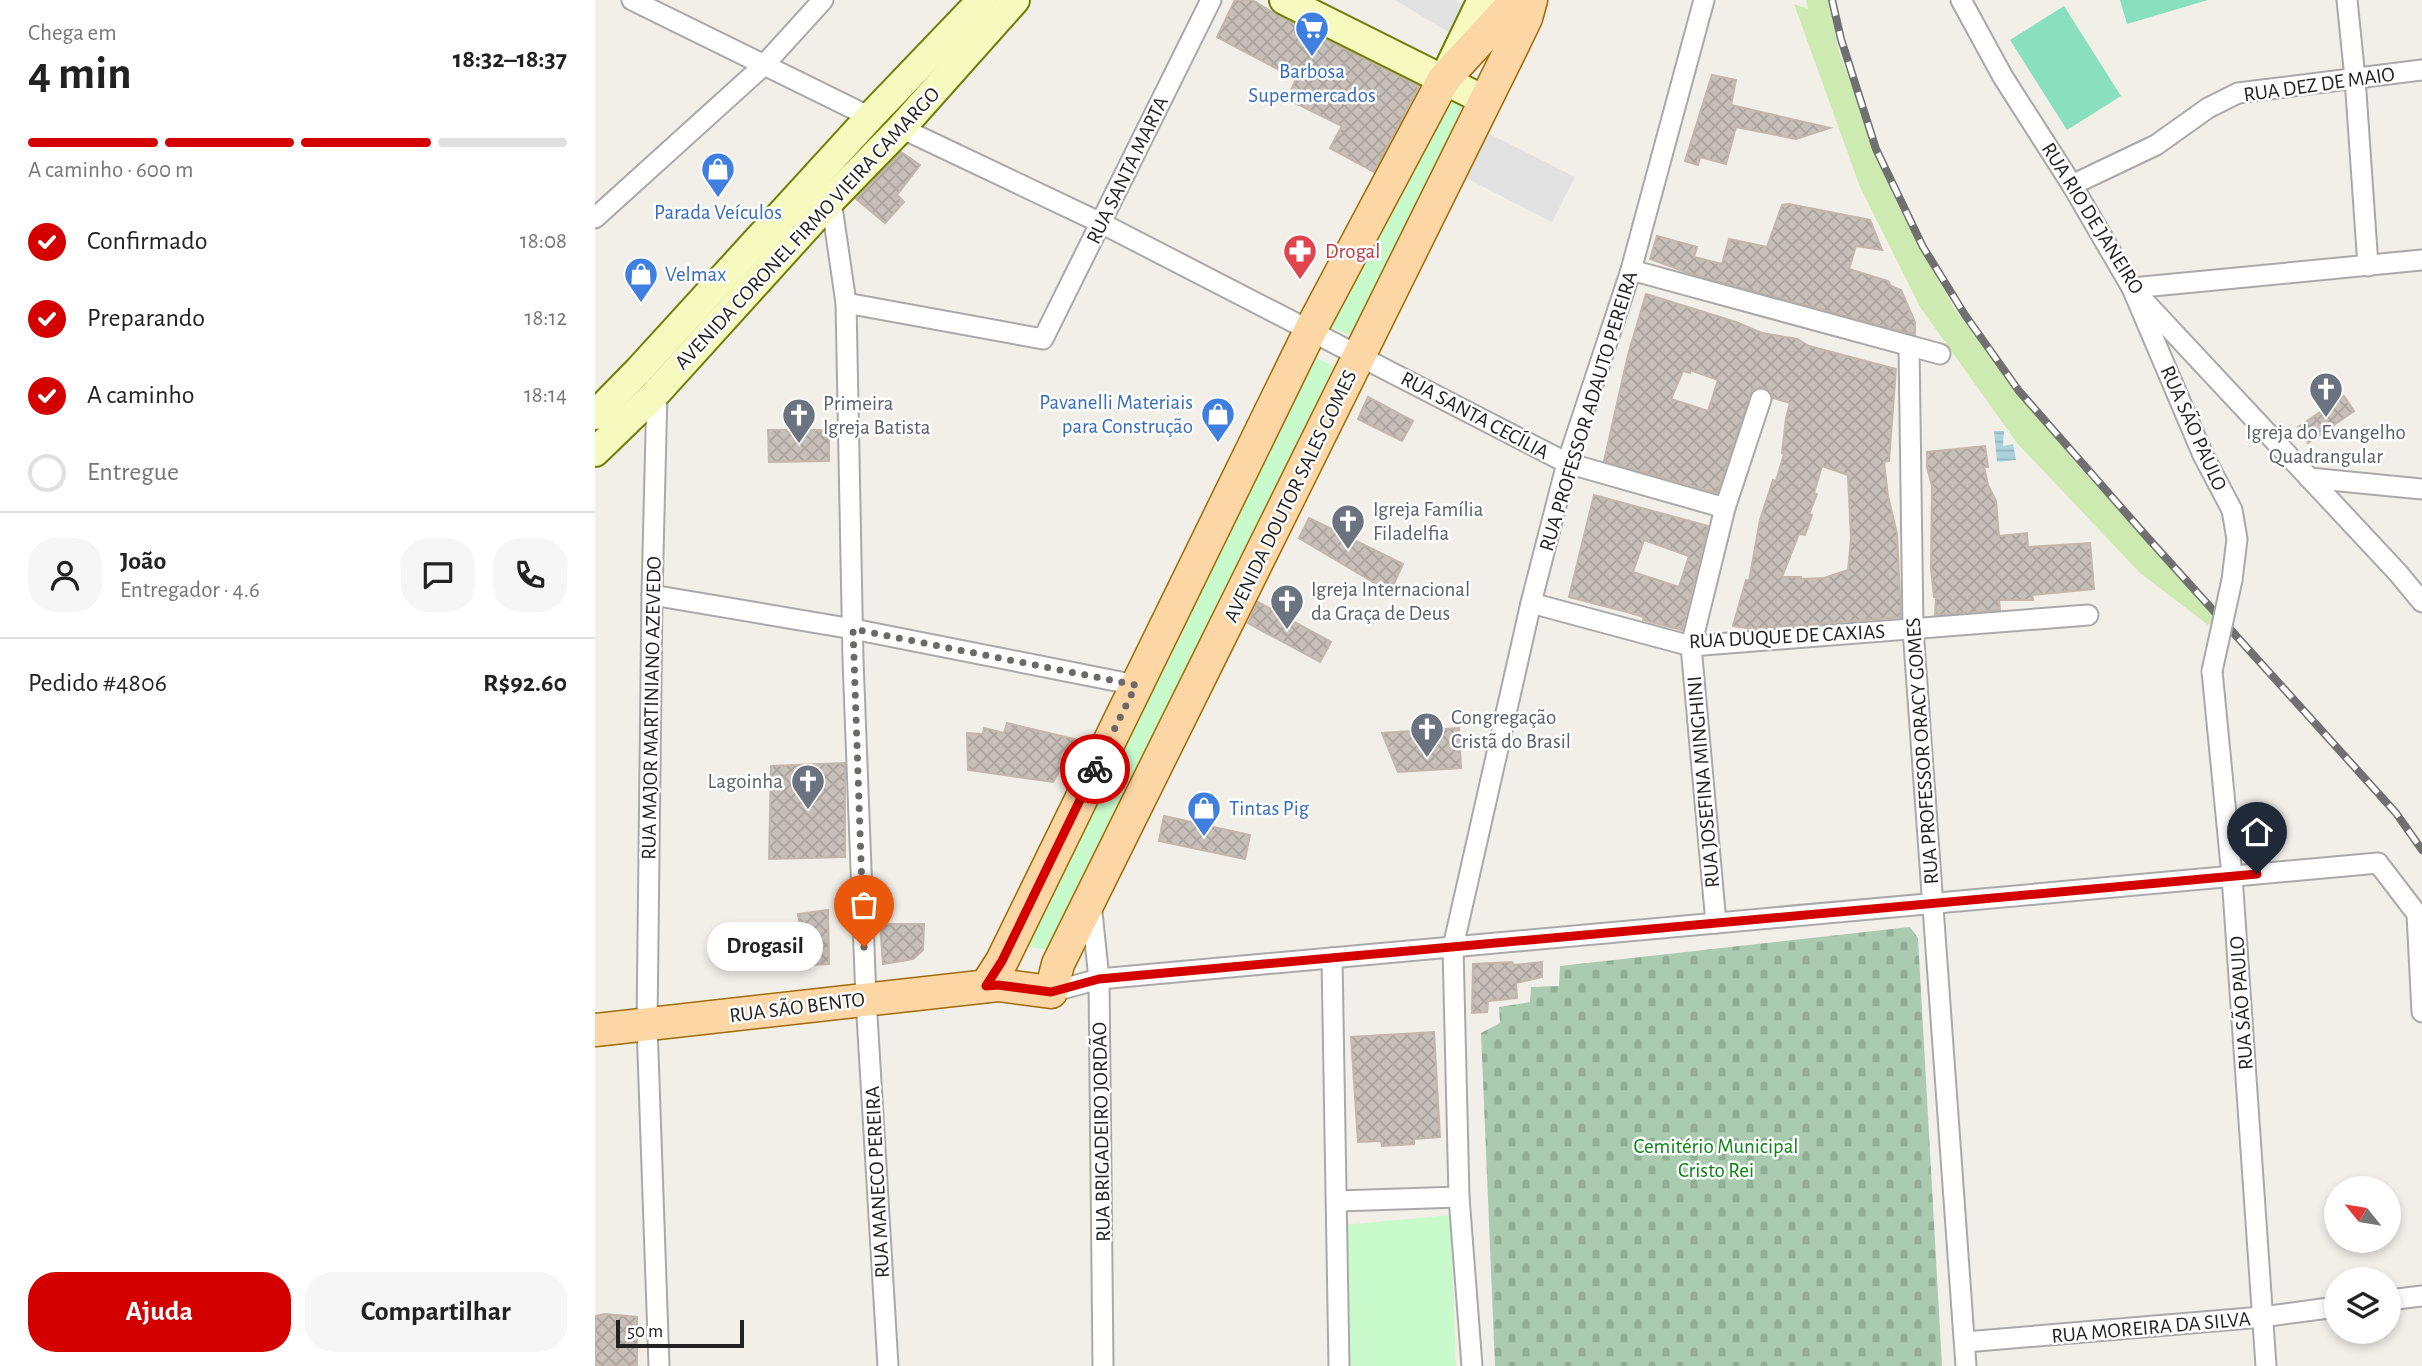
<!DOCTYPE html>
<html lang="pt">
<head>
<meta charset="utf-8">
<style>
	:root { --surface:#fff; --page:#f6f6f6; --text:#222; --muted:#767676; --line:#e0e0e0; --accent:#d40000 }
	body { margin:0; font-family:"Alegreya Sans",sans-serif; background:var(--page); color:var(--text); height:100vh; display:flex; flex-direction:column; font-size:26px; white-space:nowrap }
	* { box-sizing:border-box; margin:0 }
	p { font-size:23px; color:var(--muted) }
	.icon { flex:none; width:38px; height:38px; fill:none; stroke:currentColor; stroke-width:2; stroke-linecap:round; stroke-linejoin:round }
	.map { position:relative; flex:1; overflow:hidden }
	.details { display:flex; flex-direction:column; background:var(--surface); width:595px }
	.details>* { flex:none }
	.needle { width:46px; rotate:300deg }
	.controls { position:absolute; left:1729px; top:1176px; display:grid; gap:14px }
	.controls a { display:grid; place-items:center; width:77px; height:77px; border-radius:50%; background:var(--surface); box-shadow:0 4px 10px #0003; font-size:35px }
	.scale { position:absolute; left:21px; bottom:18px; width:128px; box-sizing:border-box; padding-left:7px; border:4px solid #222; border-top:0; font-size:19px; line-height:24px; white-space:nowrap; color:#222; -webkit-text-stroke:5px #fff; paint-order:stroke }
	.pin { position:absolute; display:grid; place-items:center; width:60px; height:60px; color:#fff; margin:-72px -30px; border-radius:50% 50% 50% 0; rotate:-45deg; box-shadow:0 0 7px #0007 }
	.pin .icon { rotate:45deg }
	.courier { position:absolute; display:grid; place-items:center; width:70px; height:70px; margin:-35px; border:5px solid #d40000; border-radius:50%; background:#fff; color:#222; box-shadow:0 2px 9px #0007 }
	.bubble { position:absolute; height:49px; border-radius:24px; background:var(--surface); box-shadow:0 4px 10px #0003; font-size:23px; font-weight:700; line-height:49px; text-align:center }
	.overview em { font-style:normal; font-weight:700 }
	.overview div { display:flex; flex-direction:column-reverse }
	.overview { display:flex; align-items:center; justify-content:space-between; height:119px; padding:0 28px }
	h1 { font-size:46px; font-weight:700; line-height:52px }
	.bar { display:grid; grid-template-columns:repeat(4,1fr); gap:10px 7px; align-content:center; height:84px; padding:0 28px }
	.bar i { height:9px; border-radius:5px; background:var(--line) }
	.bar .selected { background:var(--accent) }
	.bar p { grid-column:span 4 }
	.line { display:flex; align-items:center; gap:18px; padding:0 28px; border-top:2px solid var(--line) }
	.line div { flex:1 }
	.round { display:grid; place-items:center; flex:none; width:74px; height:74px; border-radius:28px; background:var(--page) }
	ol { padding:0 28px; list-style:none }
	li { display:flex; align-items:center; gap:21px; height:77px }
	li p { margin-inline-start:auto }
	li .icon { padding:7px; border-radius:50%; background:var(--accent); color:#fff; stroke-width:4 }
	li:last-child { color:var(--muted) }
	li i { width:38px; height:38px; border:4px solid var(--line); border-radius:50% }
	.button { display:flex; gap:14px; margin-top:auto; padding:14px 28px }
	.button a { flex:1; height:80px; border-radius:28px; background:var(--accent); color:#fff; font-size:28px; font-weight:700; line-height:80px; text-align:center }
	.button a+a { background:var(--page); color:var(--text) }
	main { display:flex; flex:1; min-height:0 }
	.map>svg:first-child { display:block }
</style>
</head>
<body>
<main>
<section class="details">
<div class="overview"><div><h1>4 min</h1><p>Chega em</p></div><em>18:32–18:37</em></div>
<div class="bar"><i class="selected"></i><i class="selected"></i><i class="selected"></i><i></i><p>A caminho · 600 m</p></div>
<ol>
<li><svg class="icon" aria-label="check" viewBox="0 0 24 24"><path d="M5 12l5 5 9-10"/></svg>Confirmado<p>18:08</p></li>
<li><svg class="icon" aria-label="check" viewBox="0 0 24 24"><path d="M5 12l5 5 9-10"/></svg>Preparando<p>18:12</p></li>
<li><svg class="icon" aria-label="check" viewBox="0 0 24 24"><path d="M5 12l5 5 9-10"/></svg>A caminho<p>18:14</p></li>
<li><i></i>Entregue</li>
</ol>
<div class="line" style="height:126px"><a class="round"><svg class="icon" aria-label="person" viewBox="0 0 24 24"><circle cx="12" cy="8" r="4"/><path d="M4 21q1-7 8-7t8 7"/></svg></a><div><b>João</b><p>Entregador · 4.6</p></div><a class="round"><svg class="icon" aria-label="chat" viewBox="0 0 24 24"><path d="M4 5h16v11H9l-5 4z"/></svg></a><a class="round"><svg class="icon" aria-label="phone" viewBox="0 0 24 24"><path d="M5 4h4l2 5-3 2q2 4 5 5l2-3 5 2v4C11 20 4 13 5 4z"/></svg></a></div>
<div class="line" style="height:91px"><div>Pedido #4806</div><b>R$92.60</b></div>
<div class="button"><a>Ajuda</a><a>Compartilhar</a></div>
</section>
<div class="map">
<svg width="1827" height="1366" viewBox="0 0 1827 1366">
	<defs>
		<pattern id="cemetery-stones" width="16" height="16" patternUnits="userSpaceOnUse" patternTransform="scale(1.75)"><rect width="16" height="16" fill="#aacbaf"/><path d="M2 7V4a2 2 0 0 1 4 0v3zM10 15v-3a2 2 0 0 1 4 0v3z" fill="#92ae96"/></pattern>
		<pattern id="water-rules" width="6" height="5" patternUnits="userSpaceOnUse" patternTransform="scale(1.75)"><rect width="6" height="5" fill="#aad3df"/><path d="M0 2.5h6" fill="none" stroke="#92b5bf"/></pattern>
		<pattern id="building-cross-hatch" width="8" height="8" patternUnits="userSpaceOnUse" patternTransform="scale(1.75)"><rect width="8" height="8" fill="#c7bfb8"/><path d="M0 0l8 8M0 8l8-8" fill="none" stroke="#aba49e"/></pattern>
	</defs>
	<rect width="100%" height="100%" fill="#f2efe9"/>
	<polygon fill="#cdebb0" points="1211,0 1233,0 1244,52 1302,204 1360,310 1484,467 1625,619 1613,625 1545,573 1422,443 1325,307 1265,187 1199,4 1213,9"/>
	<polygon fill="url(#cemetery-stones)" points="1315,927 1323,938 1347,1366 900,1366 886,1033 905,1023 904,1007 935,1002 936,987 964,986 965,966"/>
	<g fill="#c8facc">
		<polygon points="852,94 878,108 763,338 731,326"/>
		<polygon points="717,356 746,370 462,951 428,946"/>
		<polygon points="855,1215 861,1366 753,1366 749,1225"/>
	</g>
	<g fill="#88e0be">
		<polygon points="1525,0 1613,0 1532,24"/>
		<polygon points="1469,6 1526,96 1472,130 1415,40"/>
	</g>
	<g fill="#e2e2e2">
		<polygon points="800,0 860,0 868,5 855,33"/>
		<polygon points="893,133 980,177 957,222 871,178"/>
	</g>
	<polygon fill="url(#water-rules)" points="1399,431 1409,431 1408,446 1418,444 1421,460 1402,462"/>
	<g fill="url(#building-cross-hatch)" stroke="#c4b6ab" stroke-width="2" fill-rule="evenodd">
		<polygon points="640,0 657,0 682,15 824,86 779,172 735,148 747,126 692,99 701,79 622,37"/>
		<polygon points="1117,75 1141,80 1136,105 1235,128 1201,139 1141,127 1131,164 1105,157 1103,165 1090,161"/>
		<polygon points="306,152 325,165 302,195 309,202 290,223 261,199"/>
		<polygon points="1194,204 1275,220 1287,250 1261,246 1254,269 1293,281 1296,286 1306,290 1320,322 1320,335 1099,275 1055,259 1062,236 1102,247 1099,257 1127,264 1134,239 1172,247 1187,205"/>
		<path d="M 1051,294 L 1141,322 L 1167,333 L 1202,339 L 1214,346 L 1301,369 L 1294,461 L 1289,462 L 1293,496 L 1302,534 L 1306,617 L 1157,629 L 1138,626 L 1151,580 L 1154,581 L 1165,520 L 1178,480 L 1181,481 L 1189,454 L 1187,453 L 1191,418 L 1195,403 L 1178,398 L 1176,391 L 1170,388 L 1163,387 L 1157,390 L 1122,493 L 1009,461 L 1033,355 ZM 1095,370 L 1123,380 L 1113,411 L 1076,399 L 1088,371 L 1095,373 ZM 1227,466 L 1253,475 L 1256,539 L 1253,570 L 1229,578 L 1206,579 L 1206,577 L 1187,577 L 1204,534 L 1210,535 L 1217,515 L 1214,514 L 1222,494 L 1219,493 Z"/>
		<polygon points="1749,396 1759,411 1713,443 1703,427"/>
		<polygon points="773,397 818,421 807,441 763,419"/>
		<polygon points="173,430 234,430 234,461 174,462"/>
		<polygon points="1390,446 1393,467 1389,467 1393,485 1401,501 1404,536 1432,533 1433,547 1495,543 1499,589 1437,595 1438,600 1404,600 1405,610 1340,615 1341,597 1339,597 1336,568 1337,486 1332,467 1332,452"/>
		<path d="M 999,495 L 1113,526 L 1087,630 L 1048,620 L 1049,617 L 1032,612 L 974,597 ZM 1049,540 L 1094,556 L 1084,587 L 1038,572 Z"/>
		<polygon points="714,518 808,564 795,592 704,538"/>
		<polygon points="663,602 736,642 725,662 653,623"/>
		<polygon points="412,723 483,740 458,782 373,770 372,733 388,734 389,728 409,733"/>
		<polygon points="864,728 866,768 803,772 787,733"/>
		<polygon points="250,763 250,857 174,859 176,766"/>
		<polygon points="569,816 655,835 650,859 564,841"/>
		<polygon points="233,910 234,964 195,966 192,925 205,926 203,914"/>
		<polygon points="285,924 329,924 328,950 318,959 288,964"/>
		<polygon points="917,962 919,965 947,962 947,977 921,983 922,998 893,1001 892,1012 877,1013 878,964"/>
		<polygon points="839,1032 845,1137 819,1139 819,1144 787,1146 786,1141 763,1142 756,1037"/>
		<polygon points="10,1314 42,1317 42,1366 0,1366 0,1316"/>
	</g>
	<g fill="none" stroke-linecap="round" stroke-linejoin="round">
		<g stroke="#a9a9a9" stroke-width="23">
			<g id="minor">
				<polyline points="37,0 275,117"/>
				<polyline points="1366,0 1408,77 1477,185 1537,288 1803,573 1827,602"/>
				<polyline points="1752,0 1760,78 1773,266"/>
				<polyline points="306,128 506,223 972,463 1130,508"/>
				<polyline points="1477,185 1561,145 1613,108 1643,93 1827,70"/>
				<polyline points="230,196 236,200 251,303 258,660 271,999 293,1366"/>
				<polyline points="0,218 168,66 228,0"/>
				<polyline points="1036,270 1345,354"/>
				<polyline points="251,303 448,339 616,0"/>
				<polyline points="1314,346 1318,629 1371,1366"/>
				<polyline points="59,388 62,392 57,595 52,1025 64,1366"/>
				<polyline points="1714,478 1827,489"/>
				<polyline points="1637,580 1642,539 1637,510 1608,455 1537,288 1827,260"/>
				<polyline points="57,595 258,629 541,685"/>
				<polyline points="936,603 1096,646 1493,615"/>
				<polyline points="1617,671 1637,876 1671,1366"/>
				<polyline points="496,903 504,979 508,1366"/>
				<polyline points="1121,923 1096,646 1130,508 1166,399"/>
				<polyline points="737,958 744,1366"/>
				<polyline points="456,992 504,979 1783,863 1822,914 1827,1012"/>
				<polyline points="743,1201 864,1197"/>
				<polyline points="1794,1300 1827,1296"/>
				<polyline points="1370,1342 1667,1317 1741,1307"/>
				<polyline points="877,1366 864,1197 858,947 936,603 972,463 1036,270 1109,0"/>
			</g>
		</g>
		<g stroke="#707d05" stroke-width="32">
			<g id="secondary">
				<polyline points="689,0 891,101"/>
				<polyline points="856,64 887,0"/>
				<polyline points="0,415 44,370 275,117 387,0"/>
				<polyline points="0,452 62,392 236,200 306,128 420,0"/>
			</g>
		</g>
		<g stroke="#a06b00" stroke-width="35">
			<g id="primary">
				<polyline points="391,986 407,961 716,329 849,79 922,0"/>
				<polyline points="0,1030 403,985 456,992 463,964 917,47 931,18 936,0"/>
			</g>
		</g>
		<use href="#minor" stroke="#fff" stroke-width="19"/>
		<use href="#secondary" stroke="#f7fabf" stroke-width="28"/>
		<use href="#primary" stroke="#fcd6a4" stroke-width="32"/>
		<g stroke="#707070" stroke-width="8">
			<polyline id="rail" points="1237,0 1246,39 1281,149 1328,247 1370,315 1424,391 1552,537 1801,813 1827,850"/>
		</g>
		<use href="#rail" stroke="#fff" stroke-width="5" stroke-dasharray="16" stroke-linecap="butt"/>
		<g stroke="#a9a9a9" stroke-width="23" stroke-linecap="butt">
			<polyline id="minor-bridge" points="1617,671 1637,580"/>
		</g>
		<use href="#minor-bridge" stroke="#fff" stroke-width="19"/>
	</g>
	<g fill="none" stroke-linecap="round" stroke-linejoin="round">
		<polyline stroke="#6b6a68" stroke-width="7" stroke-dasharray="0 12.6" points="269,947 258,629 541,685 500,769"/>
		<polyline stroke="#d40000" stroke-width="9" points="500,769 407,961 391,986 403,985 456,992 504,979 1662,874"/>
	</g>
	<defs>
		<g id="supermarket-pin" transform="scale(1.75)"><path d="M0 17L-7.5 6A9.5 9.5 0 1 1 7.5 6Z" fill="#3f7fe0" stroke="#fff"/><path d="M-6-5.5h2.5l.6 2H6L4.5 2H-2.5L-4.4-4H-6ZM-1.5 3.2a1.3 1.3 0 1 0 .1 0ZM3 3.2a1.3 1.3 0 1 0 .1 0Z" fill="#fff"/></g>
		<g id="shop-pin" transform="scale(1.75)"><path d="M0 17L-7.5 6A9.5 9.5 0 1 1 7.5 6Z" fill="#3f7fe0" stroke="#fff"/><path d="M-5-2.5h2.3a2.7 3.5 0 0 1 5.4 0H5L5.5 6h-11ZM-1.5-2.5h3a1.5 2.3 0 0 0-3 0Z" fill="#fff"/></g>
		<g id="pharmacy-pin" transform="scale(1.75)"><path d="M0 17L-7.5 6A9.5 9.5 0 1 1 7.5 6Z" fill="#e0444e" stroke="#fff"/><path d="M-2-6h4v4h4v4h-4v4h-4v-4h-4v-4h4Z" fill="#fff"/></g>
		<g id="church-pin" transform="scale(1.75)"><path d="M0 17L-7.5 6A9.5 9.5 0 1 1 7.5 6Z" fill="#6b7280" stroke="#fff"/><path d="M-1.2-6h2.4v3.5h3.3v2.4h-3.3V6h-2.4V-.1h-3.3v-2.4h3.3Z" fill="#fff"/></g>
	</defs>
	<g fill-rule="evenodd">
		<use href="#supermarket-pin" x="717" y="28"/>
		<use href="#shop-pin" x="123" y="169"/>
		<use href="#pharmacy-pin" x="705" y="251"/>
		<use href="#shop-pin" x="46" y="274"/>
		<use href="#church-pin" x="1731" y="389"/>
		<use href="#shop-pin" x="623" y="414"/>
		<use href="#church-pin" x="204" y="415"/>
		<use href="#church-pin" x="753" y="521"/>
		<use href="#church-pin" x="692" y="601"/>
		<use href="#church-pin" x="832" y="729"/>
		<use href="#church-pin" x="213" y="781"/>
		<use href="#shop-pin" x="609" y="808"/>
	</g>
	<g text-anchor="middle" stroke-width="5" stroke-linejoin="round" paint-order="stroke">
		<g font-size="21" fill="#366cbe" stroke="#fff">
			<text x="717" y="78">Barbosa<tspan x="717" dy="24">Supermercados</tspan></text>
			<text x="123" y="219">Parada Veículos</text>
			<text x="70" y="281" text-anchor="start">Velmax</text>
			<text x="598" y="409" text-anchor="end">Pavanelli Materiais<tspan x="598" dy="24">para Construção</tspan></text>
			<text x="634" y="815" text-anchor="start">Tintas Pig</text>
		</g>
		<g font-size="21" fill="#222" stroke="#fff">
			<text transform="translate(1724 84) rotate(-8)" y="7">RUA DEZ DE MAIO</text>
			<text transform="translate(532 170) rotate(-64)" y="7">RUA SANTA MARTA</text>
			<text transform="translate(1498 218) rotate(58)" y="7">RUA RIO DE JANEIRO</text>
			<text transform="translate(212 228) rotate(-47)" y="7">AVENIDA CORONEL FIRMO VIEIRA CAMARGO</text>
			<text transform="translate(993 411) rotate(-73)" y="7">RUA PROFESSOR ADAUTO PEREIRA</text>
			<text transform="translate(880 415) rotate(28)" y="7">RUA SANTA CECÍLIA</text>
			<text transform="translate(1599 428) rotate(66)" y="7">RUA SÃO PAULO</text>
			<text transform="translate(695 496) rotate(-64)" y="7">AVENIDA DOUTOR SALES GOMES</text>
			<text transform="translate(1192 636) rotate(-3)" y="7">RUA DUQUE DE CAXIAS</text>
			<text transform="translate(56 708) rotate(-89)" y="7">RUA MAJOR MARTINIANO AZEVEDO</text>
			<text transform="translate(1327 751) rotate(-94)" y="7">RUA PROFESSOR ORACY GOMES</text>
			<text transform="translate(1108 782) rotate(-95)" y="7">RUA JOSEFINA MINGHINI</text>
			<text transform="translate(1646 1003) rotate(-94)" y="7">RUA SÃO PAULO</text>
			<text transform="translate(202 1007) rotate(-7)" y="7">RUA SÃO BENTO</text>
			<text transform="translate(506 1132) rotate(-91)" y="7">RUA BRIGADEIRO JORDÃO</text>
			<text transform="translate(282 1182) rotate(-93)" y="7">RUA MANECO PEREIRA</text>
			<text transform="translate(1556 1327) rotate(-5)" y="7">RUA MOREIRA DA SILVA</text>
		</g>
		<g font-size="21" fill="#be3a42" stroke="#fff" text-anchor="start">
			<text x="730" y="258">Drogal</text>
		</g>
		<g font-size="21" fill="#5b616d" stroke="#fff" text-anchor="start">
			<text x="228" y="410">Primeira<tspan x="228" dy="24">Igreja Batista</tspan></text>
			<text x="1731" y="439" text-anchor="middle">Igreja do Evangelho<tspan x="1731" dy="24">Quadrangular</tspan></text>
			<text x="778" y="516">Igreja Família<tspan x="778" dy="24">Filadelfia</tspan></text>
			<text x="716" y="596">Igreja Internacional<tspan x="716" dy="24">da Graça de Deus</tspan></text>
			<text x="856" y="724">Congregação<tspan x="856" dy="24">Cristã do Brasil</tspan></text>
			<text x="188" y="788" text-anchor="end">Lagoinha</text>
		</g>
		<g font-size="21" fill="#0c8416" stroke="#fff">
			<text x="1121" y="1153">Cemitério Municipal<tspan x="1121" dy="24">Cristo Rei</tspan></text>
		</g>
	</g>
</svg>
<div class="controls">
<a><svg class="needle" viewBox="-14 -14 28 28"><path d="M0-13l5 13h-10z" fill="#e53935"/><path d="M0 13l5-13h-10z" fill="#767676"/></svg></a>
<a><svg class="icon" aria-label="layers" viewBox="0 0 24 24"><path d="M12 4l9 5-9 5-9-5zM3 14l9 5 9-5"/></svg></a>
</div>
<div class="scale">50 m</div>
<div class="pin" style="left:269px;top:947px;background:#ea580c"><svg class="icon" aria-label="bag" viewBox="0 0 24 24"><path d="M5 8h14l-1 12H6zM9 8a3 3 0 0 1 6 0"/></svg></div>
<div class="pin" style="left:1662px;top:874px;background:#1f2937"><svg class="icon" aria-label="home" viewBox="0 0 24 24"><path d="M3 11l9-7 9 7M6 9v11h12V9"/></svg></div>
<div class="courier" style="left:500px;top:769px"><svg class="icon" aria-label="bike" viewBox="0 0 24 24"><circle cx="6" cy="16" r="4"/><circle cx="18" cy="16" r="4"/><path d="M6 16l4-8h5l3 8M10 8l3 8H6M13 5h3"/></svg></div>
<div class="bubble" style="left:112px;top:922px;width:116px">Drogasil</div>
</div>
</main>
</body>
</html>
